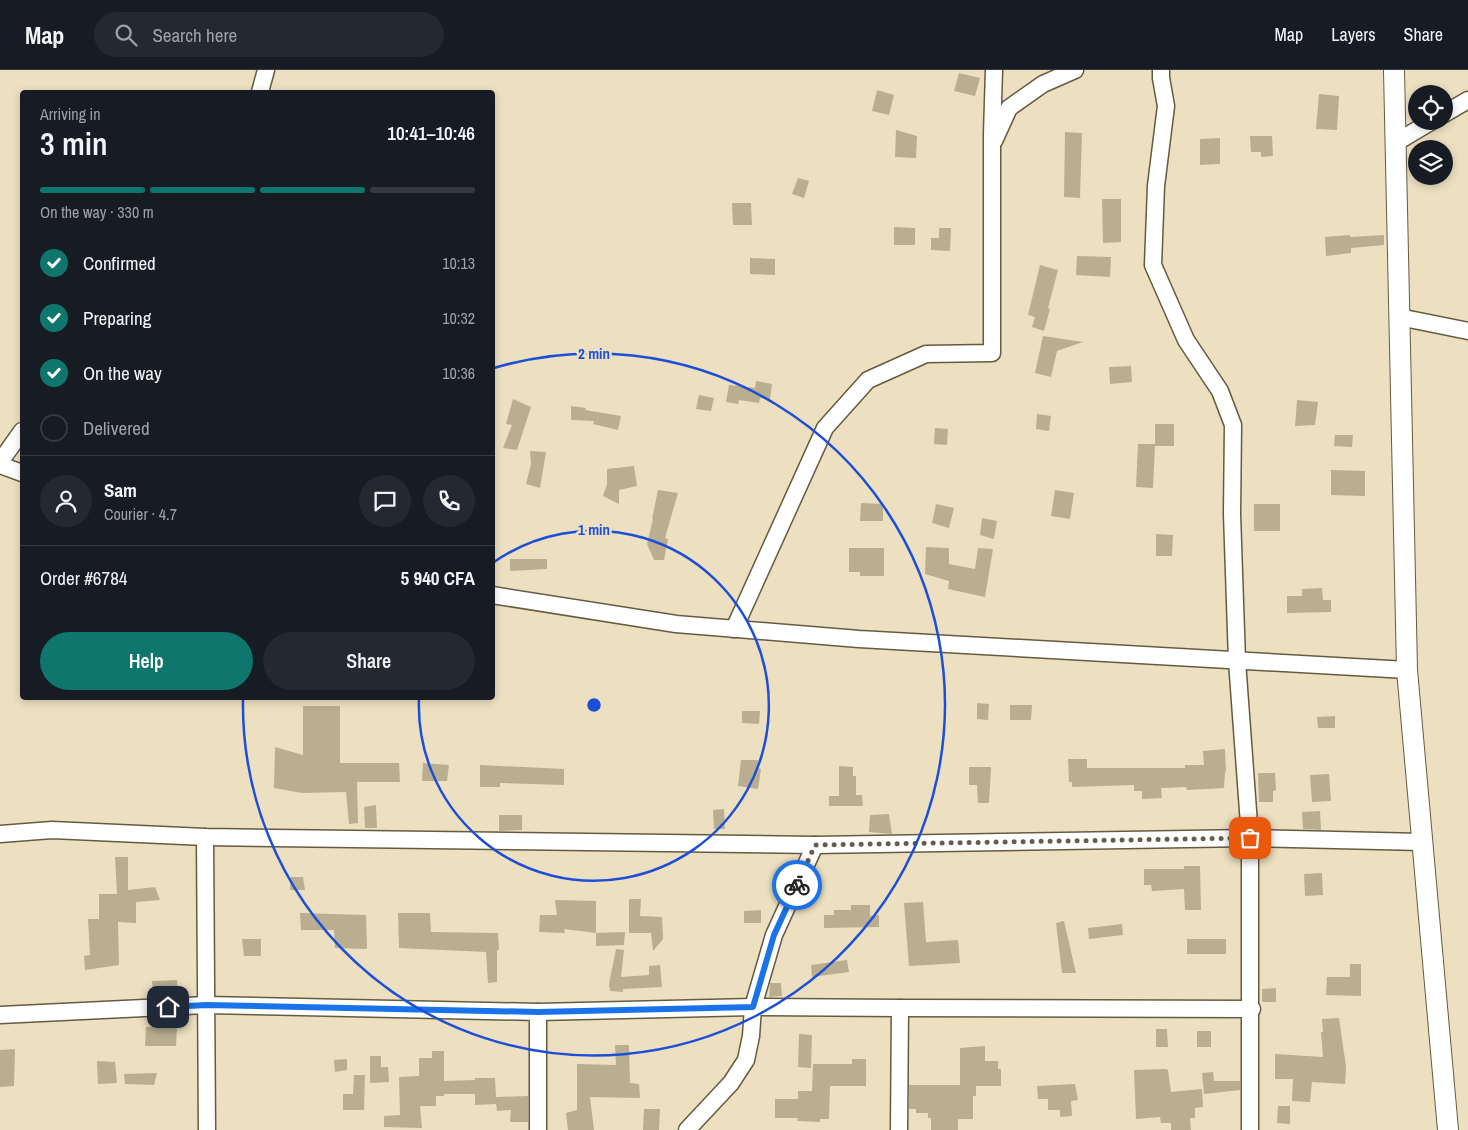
<!DOCTYPE html>
<html lang="en">
<head>
<meta charset="utf-8">
<style>
	:root { --surface:#171b24; --page:#242831; --text:#f1f3f6; --muted:#9ea1a6; --line:#363941; --accent:#0f766e }
	body { margin:0; font-family:"Archivo Narrow",sans-serif; background:var(--page); color:var(--text); height:100vh; display:flex; flex-direction:column; font-size:19px; white-space:nowrap }
	* { box-sizing:border-box; margin:0 }
	p { font-size:16px; color:var(--muted) }
	.icon { flex:none; width:28px; height:28px; fill:none; stroke:currentColor; stroke-width:2; stroke-linecap:round; stroke-linejoin:round }
	.map { position:relative; flex:1; overflow:hidden }
	.panel { position:absolute; left:20px; top:20px; width:475px; height:610px; display:flex; flex-direction:column; background:var(--surface); border-radius:5px; box-shadow:0 2px 8px #0003 }
	.panel>* { flex:none }
	.fabs { position:absolute; left:1408px; top:15px; display:grid; gap:10px }
	.fabs a { display:grid; place-items:center; width:45px; height:45px; border-radius:50%; background:var(--surface); box-shadow:0 2px 8px #0003; font-size:25px }
	.pin { position:absolute; display:grid; place-items:center; width:42px; height:42px; color:#fff; margin:-21px; border-radius:10px; box-shadow:0 2px 8px #0006 }
	.courier { position:absolute; display:grid; place-items:center; width:50px; height:50px; margin:-25px; border:4px solid #1a73e8; border-radius:50%; background:#fff; color:#222; box-shadow:0 1px 6px #0007 }
	.summary em { font-style:normal; font-weight:600 }
	.summary div { display:flex; flex-direction:column-reverse }
	.summary { display:flex; align-items:center; justify-content:space-between; height:85px; padding:0 20px }
	h1 { font-size:32px; font-weight:600; line-height:38px }
	.bar { display:grid; grid-template-columns:repeat(4,1fr); gap:8px 5px; align-content:center; height:60px; padding:0 20px }
	.bar i { height:6px; border-radius:4px; background:var(--line) }
	.bar .on { background:var(--accent) }
	.bar p { grid-column:span 4 }
	.line { display:flex; align-items:center; gap:12px; padding:0 20px; border-top:1px solid var(--line) }
	.line div { flex:1 }
	.round { display:grid; place-items:center; flex:none; width:52px; height:52px; border-radius:26px; background:var(--page) }
	ol { padding:0 20px; list-style:none }
	li { display:flex; align-items:center; gap:15px; height:55px }
	li p { margin-inline-start:auto }
	li .icon { padding:5px; border-radius:50%; background:var(--accent); color:#fff; stroke-width:4 }
	li:last-child { color:var(--muted) }
	li i { width:28px; height:28px; border:2px solid var(--line); border-radius:50% }
	.action { display:flex; gap:10px; margin-top:auto; padding:10px 20px }
	.action a { flex:1; height:58px; border-radius:30px; background:var(--accent); color:#fff; font-size:20px; font-weight:600; line-height:58px; text-align:center }
	.action a+a { background:var(--page); color:var(--text) }
	header { display:flex; align-items:center; gap:30px; box-sizing:border-box; height:70px; padding:0 25px; background:var(--surface); border-bottom:1px solid var(--line) }
	header strong { font-size:24px }
	nav { display:flex; gap:28px; margin-inline-start:auto; font-size:18px }
	.search { width:350px; height:45px; background:var(--page); display:flex; align-items:center; gap:12px; box-sizing:border-box; padding:0 18px; border-radius:28px; color:var(--muted); font-size:19px }
	.map>svg:first-child { display:block }
</style>
</head>
<body>
<header>
<strong>Map</strong>
<div class="search"><svg class="icon" aria-label="search" viewBox="0 0 24 24"><circle cx="10" cy="10" r="6"/><path d="M15 15l6 6"/></svg>Search here</div>
<nav><a>Map</a><a>Layers</a><a>Share</a></nav>
</header>
<div class="map">
<svg width="1468" height="1060" viewBox="0 0 1468 1060">
	<rect width="100%" height="100%" fill="#ece0c1"/>
	<g fill="#b9ae90">
		<polygon points="959,3 980,8 975,26 954,21"/>
		<polygon points="877,20 894,25 889,45 872,41"/>
		<polygon points="1319,24 1339,26 1337,60 1316,59"/>
		<polygon points="896,60 917,66 916,88 895,87"/>
		<polygon points="1065,62 1082,63 1080,128 1064,127"/>
		<polygon points="1250,66 1272,66 1273,86 1261,87 1261,82 1251,82"/>
		<polygon points="1220,68 1220,94 1200,95 1200,69"/>
		<polygon points="798,108 809,111 804,128 792,124"/>
		<polygon points="1102,129 1121,129 1121,172 1103,173"/>
		<polygon points="732,133 751,133 752,155 733,155"/>
		<polygon points="894,157 915,158 915,175 894,175"/>
		<polygon points="939,158 951,158 950,181 931,180 931,168 939,168"/>
		<polygon points="1350,165 1350,167 1384,165 1384,175 1351,178 1351,183 1326,186 1325,167"/>
		<polygon points="1077,186 1111,187 1110,207 1076,205"/>
		<polygon points="750,188 775,189 775,205 750,204"/>
		<polygon points="1040,195 1058,200 1048,238 1050,239 1044,261 1032,257 1035,247 1028,245"/>
		<polygon points="1043,266 1083,272 1057,281 1051,307 1035,303"/>
		<polygon points="1131,296 1132,312 1110,314 1109,297"/>
		<polygon points="756,311 772,314 770,329 760,328 759,333 739,330 738,334 726,332 729,315 755,318"/>
		<polygon points="699,325 714,328 711,341 696,339"/>
		<polygon points="513,329 531,337 517,380 503,378 512,355 506,354"/>
		<polygon points="1297,330 1318,332 1315,355 1295,356"/>
		<polygon points="571,336 586,338 585,340 621,346 618,360 593,354 594,351 571,350"/>
		<polygon points="1037,344 1051,346 1049,361 1036,359"/>
		<rect x="1155" y="354" width="19" height="22"/>
		<polygon points="935,358 948,359 947,375 934,374"/>
		<polygon points="1335,365 1353,365 1352,377 1334,376"/>
		<polygon points="1138,374 1155,374 1153,418 1136,417"/>
		<polygon points="530,381 546,382 540,418 526,414 531,394"/>
		<polygon points="634,396 637,416 619,420 619,434 603,426 607,414 607,399"/>
		<polygon points="1331,400 1365,401 1365,426 1331,425"/>
		<polygon points="658,420 678,423 665,468 668,469 664,490 654,490 647,474 653,449 652,449"/>
		<polygon points="1055,420 1074,423 1070,449 1051,446"/>
		<polygon points="861,433 883,434 883,451 860,451"/>
		<polygon points="936,434 954,438 949,458 932,453"/>
		<rect x="1254" y="434" width="26" height="27"/>
		<polygon points="982,448 997,451 994,469 980,465"/>
		<polygon points="1156,464 1173,465 1172,486 1156,486"/>
		<polygon points="926,477 949,478 949,494 975,499 978,478 993,479 985,527 948,519 949,511 925,504"/>
		<polygon points="849,478 884,478 884,506 860,506 860,502 849,502"/>
		<polygon points="510,489 547,489 547,499 510,501"/>
		<polygon points="1322,518 1323,530 1331,530 1331,542 1287,543 1287,526 1302,526 1302,519"/>
		<polygon points="977,633 989,634 988,650 977,649"/>
		<polygon points="1010,635 1032,635 1031,650 1010,650"/>
		<polygon points="303,636 340,636 340,693 399,693 400,712 357,712 358,753 349,754 346,722 302,723 274,718 275,677 303,685"/>
		<polygon points="742,641 760,641 759,654 742,653"/>
		<polygon points="1335,646 1335,658 1318,658 1317,647"/>
		<polygon points="1225,679 1226,701 1225,702 1224,718 1187,720 1186,717 1161,718 1162,728 1142,729 1142,721 1134,721 1134,715 1072,717 1072,712 1069,712 1068,689 1087,689 1087,698 1185,698 1185,695 1204,695 1203,681"/>
		<polygon points="741,690 758,690 758,698 761,699 758,719 738,716"/>
		<polygon points="423,693 449,695 447,711 422,711"/>
		<polygon points="480,695 564,699 564,715 500,713 500,717 480,717"/>
		<polygon points="839,696 853,697 853,706 856,706 856,725 862,725 863,736 829,736 829,726 839,726"/>
		<polygon points="969,697 991,697 989,733 978,733 977,715 969,715"/>
		<polygon points="1258,703 1275,703 1276,720 1273,721 1273,732 1259,732"/>
		<polygon points="1329,704 1331,731 1312,732 1310,705"/>
		<polygon points="376,735 377,758 365,758 364,737"/>
		<polygon points="724,739 725,759 714,759 713,740"/>
		<polygon points="1320,741 1321,760 1303,759 1302,742"/>
		<polygon points="889,744 892,764 869,762 870,745"/>
		<polygon points="499,745 522,745 522,760 499,761"/>
		<polygon points="115,787 128,787 128,820 155,817 160,830 136,832 136,853 118,852 119,895 85,900 84,886 90,885 88,849 99,849 99,824 117,824"/>
		<polygon points="1184,796 1200,796 1201,840 1185,840 1184,819 1152,821 1151,815 1144,815 1144,799 1184,799"/>
		<polygon points="1322,803 1323,825 1305,826 1304,804"/>
		<polygon points="291,807 303,807 305,820 290,820"/>
		<polygon points="629,829 641,829 640,846 662,847 663,869 653,881 651,863 629,863"/>
		<polygon points="555,830 596,831 596,863 564,859 565,863 539,862 540,845 557,845"/>
		<polygon points="923,832 926,872 958,870 960,893 909,896 904,833"/>
		<polygon points="851,835 870,835 870,846 879,845 879,857 824,858 824,845 834,845 834,840 851,840"/>
		<polygon points="761,840 761,853 744,853 744,841"/>
		<polygon points="300,843 366,845 367,879 335,878 334,860 301,860"/>
		<polygon points="398,843 430,843 431,862 498,863 499,880 497,880 497,912 488,913 486,882 399,878"/>
		<polygon points="1064,851 1076,903 1062,903 1056,853"/>
		<polygon points="1122,854 1123,865 1089,869 1088,858"/>
		<polygon points="625,862 624,875 596,876 596,863"/>
		<polygon points="242,869 261,869 261,886 244,886"/>
		<rect x="1187" y="869" width="39" height="15"/>
		<polygon points="616,879 624,880 621,907 649,905 649,896 660,895 662,917 623,919 623,922 610,921 609,914"/>
		<polygon points="847,890 849,902 812,907 811,895"/>
		<polygon points="1350,894 1361,894 1361,926 1326,925 1327,907 1350,907"/>
		<polygon points="177,910 178,923 153,923 152,911"/>
		<polygon points="770,913 781,913 782,926 769,927"/>
		<polygon points="1276,918 1276,932 1262,932 1262,919"/>
		<polygon points="1339,948 1346,997 1345,1014 1312,1012 1310,1032 1292,1031 1293,1009 1275,1009 1275,984 1323,987 1321,962 1323,962 1322,949"/>
		<polygon points="177,956 176,976 145,976 146,957"/>
		<polygon points="1156,959 1167,959 1168,977 1156,977"/>
		<rect x="1197" y="961" width="14" height="16"/>
		<polygon points="799,964 812,965 811,998 798,997"/>
		<polygon points="615,975 629,975 630,1013 639,1014 640,1028 590,1027 594,1060 568,1060 566,1043 577,1040 577,994 616,995"/>
		<polygon points="985,976 985,991 998,991 998,999 1001,999 1001,1016 976,1016 976,1026 973,1026 973,1049 958,1049 958,1060 931,1060 931,1048 928,1048 928,1043 916,1043 916,1039 909,1039 909,1015 960,1015 960,978"/>
		<polygon points="15,979 14,1016 0,1017 0,980"/>
		<polygon points="432,981 444,981 444,1011 475,1010 475,1008 495,1008 496,1027 528,1026 528,1052 510,1052 511,1040 497,1041 496,1034 475,1035 475,1024 444,1024 444,1026 436,1026 436,1036 420,1036 422,1058 384,1057 384,1046 400,1045 399,1007 419,1006 419,988 432,988"/>
		<polygon points="370,986 381,986 381,997 388,997 389,1012 370,1013"/>
		<polygon points="347,989 347,1000 335,1002 334,990"/>
		<polygon points="852,989 866,989 866,1016 830,1016 829,1049 820,1049 820,1052 797,1051 798,1048 775,1048 775,1029 798,1029 798,1021 812,1021 813,994 852,994"/>
		<polygon points="97,991 115,992 117,1013 98,1014"/>
		<polygon points="1166,999 1168,1000 1171,1022 1202,1019 1203,1037 1195,1038 1195,1048 1190,1048 1191,1060 1171,1060 1171,1053 1161,1053 1160,1047 1136,1049 1134,1000"/>
		<polygon points="1213,1002 1214,1011 1240,1011 1240,1020 1204,1024 1202,1003"/>
		<polygon points="157,1003 154,1015 125,1014 124,1004"/>
		<polygon points="354,1005 365,1005 364,1040 343,1040 343,1024 353,1024"/>
		<polygon points="1075,1014 1078,1030 1071,1031 1072,1046 1060,1047 1060,1040 1048,1040 1048,1029 1038,1029 1037,1016"/>
		<polygon points="1278,1036 1290,1036 1290,1054 1277,1053"/>
		<polygon points="644,1039 660,1039 659,1060 643,1060"/>
	</g>
	<g fill="none" stroke-linecap="round" stroke-linejoin="round">
		<g stroke="#655b40" stroke-width="19">
			<g id="minor">
				<polyline points="1161,0 1161,8 1166,36 1156,116 1153,195 1186,270 1220,321 1233,355 1232,444 1237,591 1250,768 1250,1060"/>
				<polyline points="260,22 266,0"/>
				<polyline points="1444,44 1468,30"/>
				<polyline points="994,71 1009,38 1043,14 1075,0"/>
				<polyline points="1395,73 1432,51"/>
				<polyline points="1399,247 1468,261"/>
				<polyline points="0,392 22,361"/>
				<polyline points="0,395 22,403"/>
				<polyline points="492,525 676,554 859,569 1407,600"/>
				<polyline points="734,559 825,358 868,310 926,284 992,283 992,64 994,0"/>
				<polyline points="0,764 52,760 205,767 815,775 1250,768 1422,772"/>
				<polyline points="205,767 207,1060"/>
				<polyline points="900,938 1252,939"/>
				<polyline points="538,942 753,937 900,938 899,1060"/>
				<polyline points="0,945 206,935 538,942 538,1060"/>
				<polyline points="687,1060 731,1013 746,990 751,966 753,937 774,865 815,775"/>
			</g>
		</g>
		<g stroke="#655b40" stroke-width="22">
			<polyline id="tertiary" points="1394,0 1407,600 1448,1060"/>
		</g>
		<use href="#minor" stroke="#fff" stroke-width="16"/>
		<use href="#tertiary" stroke="#fff" stroke-width="20"/>
	</g>
	<g fill="none" stroke-linecap="round" stroke-linejoin="round">
		<polyline stroke="#645d4b" stroke-width="5" stroke-dasharray="0 9" points="797,815 815,775 1250,768"/>
		<polyline stroke="#1a73e8" stroke-width="6" points="168,937 206,935 538,942 753,937 774,865 797,815"/>
	</g>
	<g fill="none" stroke="#1d4ed8" stroke-width="2.5">
		<path d="M494 492A175 175 0 1 1 419 629"/>
		<path d="M494 298A351 351 0 1 1 243 629"/>
	</g>
	<circle cx="594" cy="635" r="8" fill="#1d4ed8" stroke="#ece0c1" stroke-width="2.5"/>
	<g font-size="15" text-anchor="middle" font-weight="bold" fill="#1d4ed8" stroke="#ece0c1" stroke-width="5" stroke-linejoin="round" paint-order="stroke">
		<text x="594" y="289">2 min</text>
		<text x="594" y="465">1 min</text>
	</g>
</svg>
<div class="fabs">
<a><svg class="icon" aria-label="locate" viewBox="0 0 24 24"><circle cx="12" cy="12" r="6"/><path d="M12 2v4M12 18v4M2 12h4M18 12h4"/></svg></a>
<a><svg class="icon" aria-label="layers" viewBox="0 0 24 24"><path d="M12 4l9 5-9 5-9-5zM3 14l9 5 9-5"/></svg></a>
</div>
<div class="pin" style="left:1250px;top:768px;background:#ea580c"><svg class="icon" aria-label="bag" viewBox="0 0 24 24"><path d="M5 8h14l-1 12H6zM9 8a3 3 0 0 1 6 0"/></svg></div>
<div class="pin" style="left:168px;top:937px;background:#1f2937"><svg class="icon" aria-label="home" viewBox="0 0 24 24"><path d="M3 11l9-7 9 7M6 9v11h12V9"/></svg></div>
<div class="courier" style="left:797px;top:815px"><svg class="icon" aria-label="bike" viewBox="0 0 24 24"><circle cx="6" cy="16" r="4"/><circle cx="18" cy="16" r="4"/><path d="M6 16l4-8h5l3 8M10 8l3 8H6M13 5h3"/></svg></div>
<section class="panel">
<div class="summary"><div><h1>3 min</h1><p>Arriving in</p></div><em>10:41–10:46</em></div>
<div class="bar"><i class="on"></i><i class="on"></i><i class="on"></i><i></i><p>On the way · 330 m</p></div>
<ol>
<li><svg class="icon" aria-label="check" viewBox="0 0 24 24"><path d="M5 12l5 5 9-10"/></svg>Confirmed<p>10:13</p></li>
<li><svg class="icon" aria-label="check" viewBox="0 0 24 24"><path d="M5 12l5 5 9-10"/></svg>Preparing<p>10:32</p></li>
<li><svg class="icon" aria-label="check" viewBox="0 0 24 24"><path d="M5 12l5 5 9-10"/></svg>On the way<p>10:36</p></li>
<li><i></i>Delivered</li>
</ol>
<div class="line" style="height:90px"><a class="round"><svg class="icon" aria-label="person" viewBox="0 0 24 24"><circle cx="12" cy="8" r="4"/><path d="M4 21q1-7 8-7t8 7"/></svg></a><div><b>Sam</b><p>Courier · 4.7</p></div><a class="round"><svg class="icon" aria-label="chat" viewBox="0 0 24 24"><path d="M4 5h16v11H9l-5 4z"/></svg></a><a class="round"><svg class="icon" aria-label="phone" viewBox="0 0 24 24"><path d="M5 4h4l2 5-3 2q2 4 5 5l2-3 5 2v4C11 20 4 13 5 4z"/></svg></a></div>
<div class="line" style="height:65px"><div>Order #6784</div><b>5 940 CFA</b></div>
<div class="action"><a>Help</a><a>Share</a></div>
</section>
</div>
</body>
</html>
